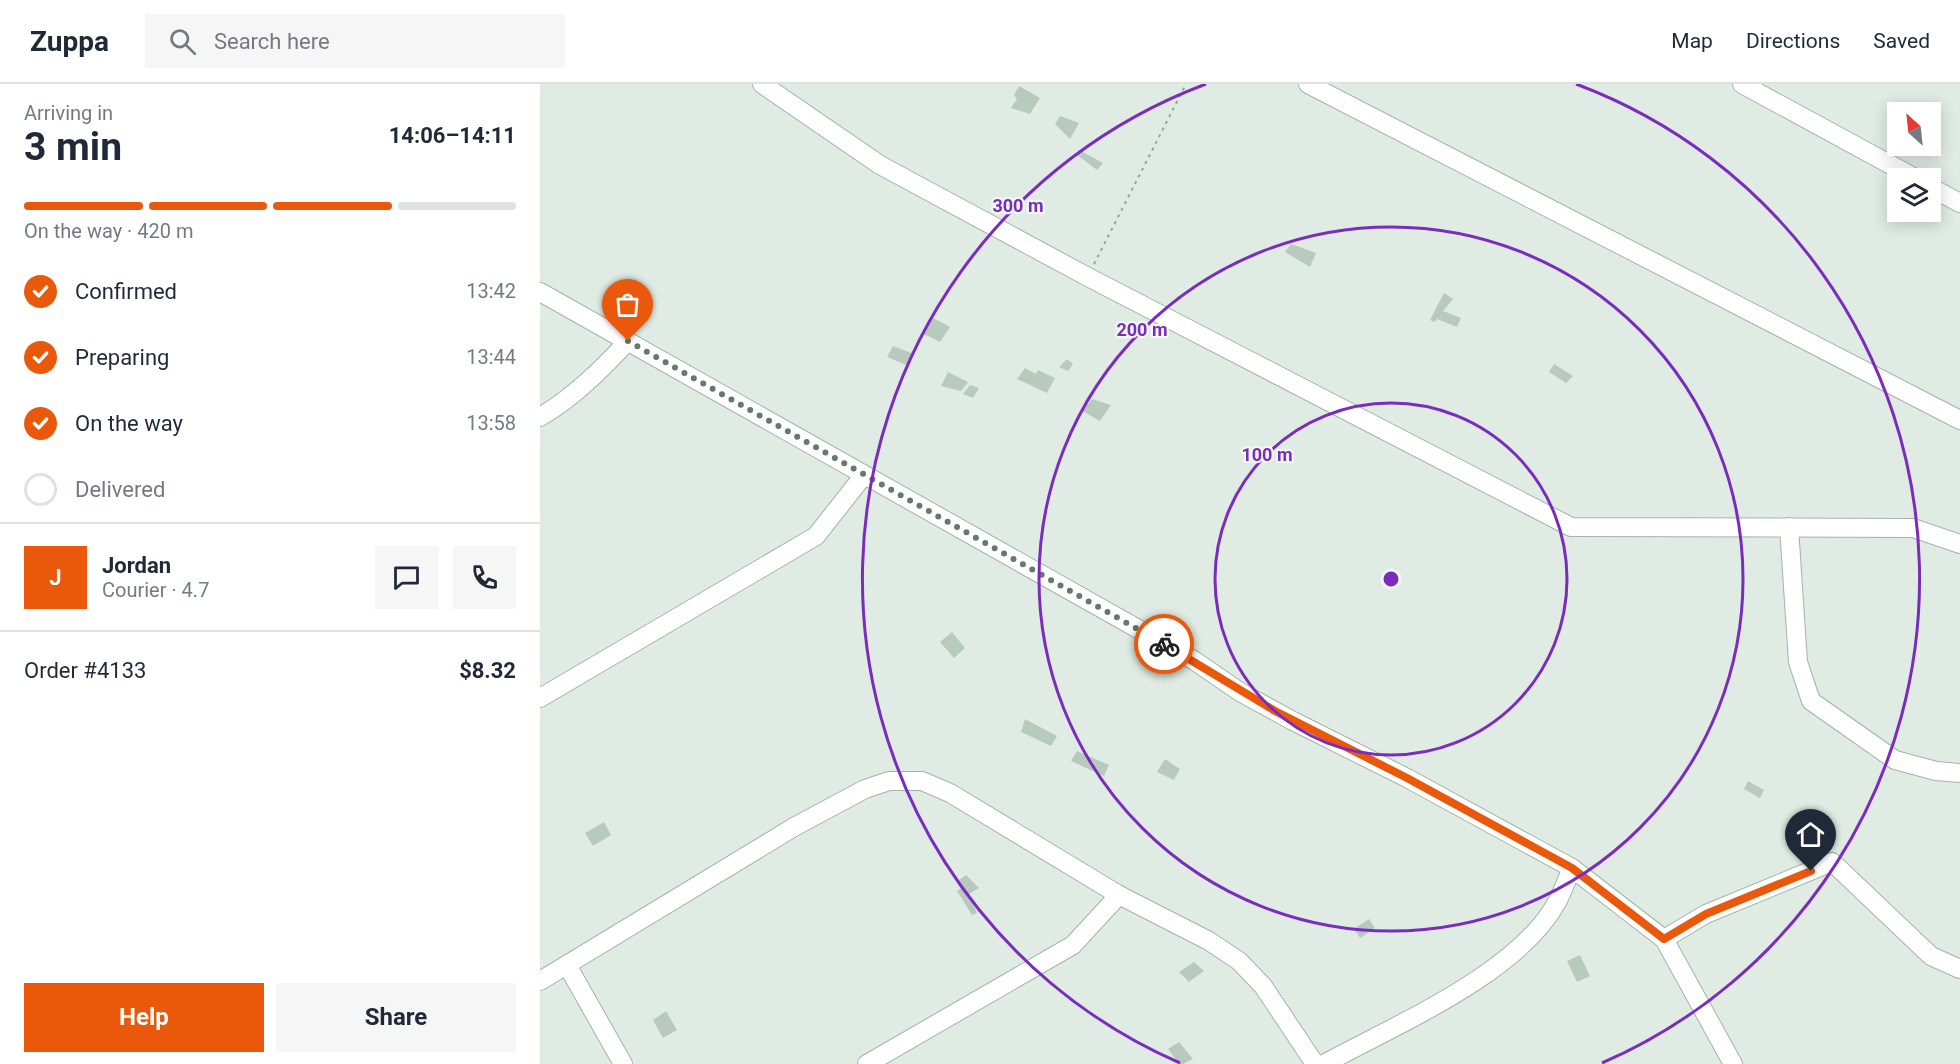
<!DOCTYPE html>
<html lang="en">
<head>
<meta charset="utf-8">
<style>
	:root { --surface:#fff; --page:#f6f6f7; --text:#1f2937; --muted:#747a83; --line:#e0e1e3; --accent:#ea580c }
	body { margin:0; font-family:Roboto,sans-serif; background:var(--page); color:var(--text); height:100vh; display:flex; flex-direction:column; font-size:22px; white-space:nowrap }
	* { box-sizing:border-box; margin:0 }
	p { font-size:20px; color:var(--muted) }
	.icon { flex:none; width:33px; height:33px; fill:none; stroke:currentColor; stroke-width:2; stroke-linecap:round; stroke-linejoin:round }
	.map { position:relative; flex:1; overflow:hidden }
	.side { display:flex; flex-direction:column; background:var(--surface); width:540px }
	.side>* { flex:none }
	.needle { width:39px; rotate:333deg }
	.tools { position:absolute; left:1347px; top:18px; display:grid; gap:12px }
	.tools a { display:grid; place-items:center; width:54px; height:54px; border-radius:0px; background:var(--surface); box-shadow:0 3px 15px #0003; font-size:30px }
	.pin { position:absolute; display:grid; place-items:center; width:51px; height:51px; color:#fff; margin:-62px -26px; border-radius:50% 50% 50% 0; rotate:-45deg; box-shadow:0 0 6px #0007 }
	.pin .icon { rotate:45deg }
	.courier { position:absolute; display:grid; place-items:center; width:60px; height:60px; margin:-30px; border:4px solid #ea580c; border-radius:50%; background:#fff; color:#222; box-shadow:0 2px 8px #0007 }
	.headline em { font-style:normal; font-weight:700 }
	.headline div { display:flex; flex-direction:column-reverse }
	.headline { display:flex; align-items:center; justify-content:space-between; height:102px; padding:0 24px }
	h1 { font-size:39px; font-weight:700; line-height:45px }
	.bar { display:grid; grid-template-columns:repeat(4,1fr); gap:9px 6px; align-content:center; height:72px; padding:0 24px }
	.bar i { height:8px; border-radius:4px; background:var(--line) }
	.bar .current { background:var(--accent) }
	.bar p { grid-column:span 4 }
	.line { display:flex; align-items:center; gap:15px; padding:0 24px; border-top:2px solid var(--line) }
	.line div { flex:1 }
	.round { display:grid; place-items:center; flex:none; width:63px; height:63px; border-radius:0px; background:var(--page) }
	ol { padding:0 24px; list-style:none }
	li { display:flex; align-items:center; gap:18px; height:66px }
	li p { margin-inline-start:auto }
	li .icon { padding:6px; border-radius:50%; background:var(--accent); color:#fff; stroke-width:4 }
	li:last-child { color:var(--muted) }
	li i { width:33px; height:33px; border:3px solid var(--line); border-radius:50% }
	.primary-button { display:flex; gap:12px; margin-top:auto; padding:12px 24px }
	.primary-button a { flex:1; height:69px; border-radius:0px; background:var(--accent); color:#fff; font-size:24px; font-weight:700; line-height:69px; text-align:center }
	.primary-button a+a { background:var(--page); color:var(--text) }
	header { display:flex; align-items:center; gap:36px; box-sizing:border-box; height:84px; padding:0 30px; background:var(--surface); border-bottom:2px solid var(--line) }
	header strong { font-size:28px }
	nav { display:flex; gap:33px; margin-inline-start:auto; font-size:21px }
	.search { width:420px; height:54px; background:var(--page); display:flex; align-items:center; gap:15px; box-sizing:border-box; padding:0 21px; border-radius:0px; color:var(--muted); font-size:22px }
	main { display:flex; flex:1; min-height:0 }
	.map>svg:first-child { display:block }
</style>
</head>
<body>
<header>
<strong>Zuppa</strong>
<div class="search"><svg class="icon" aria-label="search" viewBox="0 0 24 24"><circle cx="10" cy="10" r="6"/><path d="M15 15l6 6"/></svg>Search here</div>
<nav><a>Map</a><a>Directions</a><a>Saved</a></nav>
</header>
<main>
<section class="side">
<div class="headline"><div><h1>3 min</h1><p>Arriving in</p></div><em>14:06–14:11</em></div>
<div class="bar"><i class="current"></i><i class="current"></i><i class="current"></i><i></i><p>On the way · 420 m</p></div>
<ol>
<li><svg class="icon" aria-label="check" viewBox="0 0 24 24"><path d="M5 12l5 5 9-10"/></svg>Confirmed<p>13:42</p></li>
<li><svg class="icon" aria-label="check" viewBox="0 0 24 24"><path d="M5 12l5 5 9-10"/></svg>Preparing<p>13:44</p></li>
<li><svg class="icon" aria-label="check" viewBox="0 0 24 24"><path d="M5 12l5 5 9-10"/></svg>On the way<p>13:58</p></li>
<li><i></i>Delivered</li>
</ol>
<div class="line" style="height:108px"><b class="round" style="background:var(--accent);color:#fff">J</b><div><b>Jordan</b><p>Courier · 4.7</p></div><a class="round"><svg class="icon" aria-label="chat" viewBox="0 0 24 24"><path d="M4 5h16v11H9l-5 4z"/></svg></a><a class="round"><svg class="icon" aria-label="phone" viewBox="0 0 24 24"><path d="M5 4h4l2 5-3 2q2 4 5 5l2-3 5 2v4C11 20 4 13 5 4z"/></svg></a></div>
<div class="line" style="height:78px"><div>Order #4133</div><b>$8.32</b></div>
<div class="primary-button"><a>Help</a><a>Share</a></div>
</section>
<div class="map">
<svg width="1420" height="980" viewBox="0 0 1420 980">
	<rect width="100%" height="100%" fill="#e0ece3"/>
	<g fill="#b8cabe">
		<polygon points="479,2 500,14 490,30 471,24 477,15 474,11"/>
		<polygon points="520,32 539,39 530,55 515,40"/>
		<polygon points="539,66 563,79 557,86 536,70"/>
		<polygon points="751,160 776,169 770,183 745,168"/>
		<polygon points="904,209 913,215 903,227 921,234 917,243 897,235 894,238 890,236"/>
		<polygon points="393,234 410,243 400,258 382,249"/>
		<polygon points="353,262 374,270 369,282 347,273"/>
		<polygon points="527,275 533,280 528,287 519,283"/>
		<polygon points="1014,280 1033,292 1026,299 1009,288"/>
		<polygon points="485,284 496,290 498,286 515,294 507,309 477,295"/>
		<polygon points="408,288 428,298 421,307 401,302"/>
		<polygon points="430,301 439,304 433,314 423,310"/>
		<polygon points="552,315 571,321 560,337 542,327"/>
		<polygon points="412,548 425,564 414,574 400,558"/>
		<polygon points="485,635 517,652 511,662 481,648"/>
		<polygon points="537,667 569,681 564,692 531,677"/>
		<polygon points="625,675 640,685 634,696 617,688"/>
		<polygon points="1208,697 1224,706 1220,714 1204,705"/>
		<polygon points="64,738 71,751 53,762 45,749"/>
		<polygon points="426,791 439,804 429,810 437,829 432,831 417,807 423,803 419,796"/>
		<polygon points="829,835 835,844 820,854 814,845"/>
		<polygon points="1040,871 1050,892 1037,898 1027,877"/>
		<polygon points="654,878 664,887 649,898 639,888"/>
		<polygon points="126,927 137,946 123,954 113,936"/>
		<polygon points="639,958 653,975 643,980 639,980 628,965"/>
	</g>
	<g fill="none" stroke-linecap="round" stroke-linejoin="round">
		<g stroke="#a2b4a9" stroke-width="20">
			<g id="minor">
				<polyline points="222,0 340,81 548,193 1031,443 1373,444 1420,460"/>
				<polyline points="768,0 1420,336"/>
				<polyline points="1202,0 1375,94"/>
				<polyline points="1390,103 1420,119"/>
				<polyline points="0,208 655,577 700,608 753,637 867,694 1032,784 1124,855 1193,980"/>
				<path d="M 0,333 C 34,313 62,285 88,257"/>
				<polyline points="1249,443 1258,578 1271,617 1355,676 1396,687 1420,689"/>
				<polyline points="0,614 276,452 324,391"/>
				<polyline points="1124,855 1166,830 1292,778 1391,872 1420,885"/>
				<polyline points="27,881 83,980"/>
				<polyline points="0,897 254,743 325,705 349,697 382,697 410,709 579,811 669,857 699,877 723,902 775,980"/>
				<polyline points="327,980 533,861 579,811"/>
				<path d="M 784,980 C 855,941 978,890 1017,818 C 1023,807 1027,795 1032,784"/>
			</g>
		</g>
		<polyline stroke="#7eb294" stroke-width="2" stroke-dasharray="3 4.5" stroke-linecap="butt" points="554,180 646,0"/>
		<use href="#minor" stroke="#fff" stroke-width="18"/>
	</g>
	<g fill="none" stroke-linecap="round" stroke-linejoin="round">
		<polyline stroke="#637a6d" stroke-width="6" stroke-dasharray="0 10.8" points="88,257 624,560"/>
		<polyline stroke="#ea580c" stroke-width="8" points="624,560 735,627 867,694 1032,784 1124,855 1166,830 1271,787"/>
	</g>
	<g fill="none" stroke="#7b2cbf" stroke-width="3">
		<circle cx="851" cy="495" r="176"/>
		<circle cx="851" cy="495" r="352"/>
		<path d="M640 979A528 528 0 0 1 666 0M1036 0A528 528 0 0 1 1062 979"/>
	</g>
	<circle cx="851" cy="495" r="9" fill="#7b2cbf" stroke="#f0f8f2" stroke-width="3"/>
	<g font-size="18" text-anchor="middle" font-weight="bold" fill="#7b2cbf" stroke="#f0f8f2" stroke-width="4.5" stroke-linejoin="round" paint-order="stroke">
		<text x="478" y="128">300 m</text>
		<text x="602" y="252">200 m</text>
		<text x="727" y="377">100 m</text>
	</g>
</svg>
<div class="tools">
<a><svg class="needle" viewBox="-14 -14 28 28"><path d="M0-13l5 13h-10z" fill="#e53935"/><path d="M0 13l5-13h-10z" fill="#747a83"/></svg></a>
<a><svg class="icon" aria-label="layers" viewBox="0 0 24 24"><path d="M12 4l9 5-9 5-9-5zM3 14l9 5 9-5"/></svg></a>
</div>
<div class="pin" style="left:88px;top:257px;background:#ea580c"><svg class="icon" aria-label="bag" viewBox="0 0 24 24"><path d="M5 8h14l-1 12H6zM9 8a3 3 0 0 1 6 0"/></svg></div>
<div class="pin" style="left:1271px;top:787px;background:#1f2937"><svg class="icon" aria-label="home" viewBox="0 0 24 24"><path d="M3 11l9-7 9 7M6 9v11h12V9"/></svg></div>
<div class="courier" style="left:624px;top:560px"><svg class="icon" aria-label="bike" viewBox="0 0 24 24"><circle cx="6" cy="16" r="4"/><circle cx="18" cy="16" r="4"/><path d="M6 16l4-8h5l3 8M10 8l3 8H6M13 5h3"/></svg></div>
</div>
</main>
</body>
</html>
